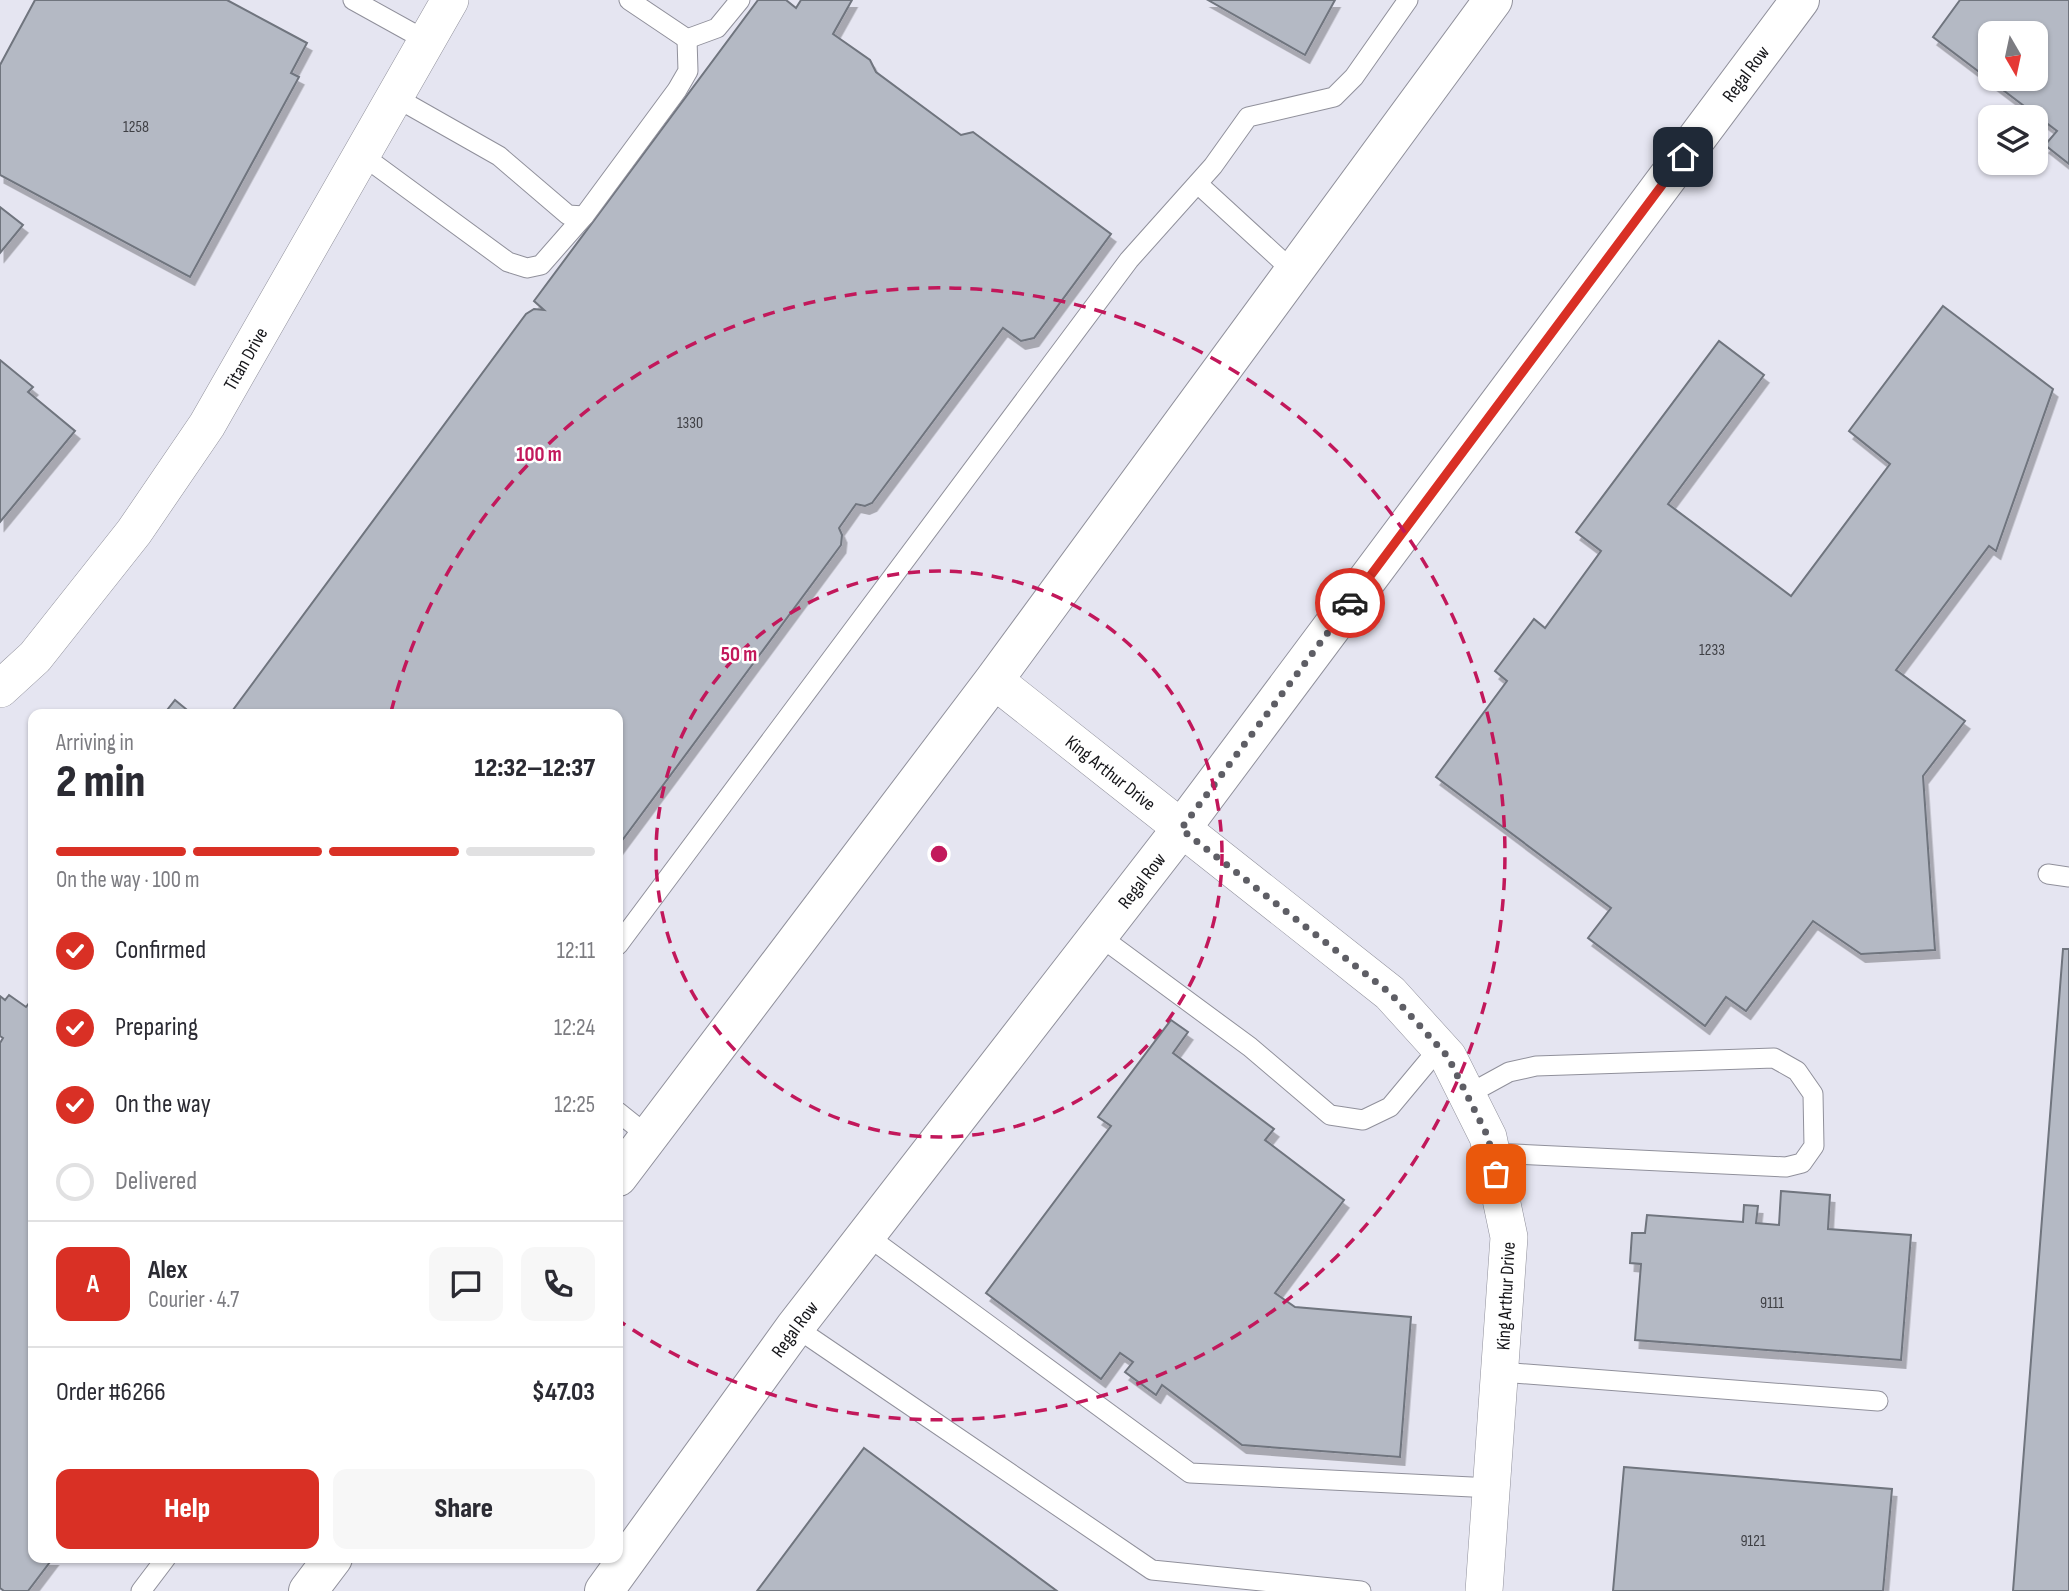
<!DOCTYPE html>
<html lang="en">
<head>
<meta charset="utf-8">
<style>
	:root { --surface:#fff; --page:#f7f7f7; --text:#2b2b33; --muted:#7c7c81; --line:#e1e1e2; --accent:#d93025 }
	body { margin:0; font-family:"Sofia Sans Condensed",sans-serif; background:var(--page); color:var(--text); height:100vh; display:flex; flex-direction:column; font-size:26px; white-space:nowrap }
	* { box-sizing:border-box; margin:0 }
	p { font-size:23px; color:var(--muted) }
	.icon { flex:none; width:38px; height:38px; fill:none; stroke:currentColor; stroke-width:2; stroke-linecap:round; stroke-linejoin:round }
	.map { position:relative; flex:1; overflow:hidden }
	.sheet { position:absolute; left:28px; top:709px; width:595px; height:854px; display:flex; flex-direction:column; background:var(--surface); border-radius:14px; box-shadow:0 2px 5px #0004 }
	.sheet>* { flex:none }
	.needle { width:46px; rotate:171deg }
	.tools { position:absolute; left:1978px; top:21px; display:grid; gap:14px }
	.tools a { display:grid; place-items:center; width:70px; height:70px; border-radius:14px; background:var(--surface); box-shadow:0 2px 5px #0004; font-size:35px }
	.pin { position:absolute; display:grid; place-items:center; width:60px; height:60px; color:#fff; margin:-30px; border-radius:14px; box-shadow:0 4px 10px #0006 }
	.courier { position:absolute; display:grid; place-items:center; width:70px; height:70px; margin:-35px; border:5px solid #d93025; border-radius:50%; background:#fff; color:#222; box-shadow:0 2px 9px #0007 }
	.head em { font-style:normal; font-weight:800 }
	.head div { display:flex; flex-direction:column-reverse }
	.head { display:flex; align-items:center; justify-content:space-between; height:119px; padding:0 28px }
	h1 { font-size:46px; font-weight:800; line-height:52px }
	.bar { display:grid; grid-template-columns:repeat(4,1fr); gap:10px 7px; align-content:center; height:84px; padding:0 28px }
	.bar i { height:9px; border-radius:5px; background:var(--line) }
	.bar .active { background:var(--accent) }
	.bar p { grid-column:span 4 }
	.line { display:flex; align-items:center; gap:18px; padding:0 28px; border-top:2px solid var(--line) }
	.line div { flex:1 }
	.round { display:grid; place-items:center; flex:none; width:74px; height:74px; border-radius:14px; background:var(--page) }
	ol { padding:0 28px; list-style:none }
	li { display:flex; align-items:center; gap:21px; height:77px }
	li p { margin-inline-start:auto }
	li .icon { padding:7px; border-radius:50%; background:var(--accent); color:#fff; stroke-width:4 }
	li:last-child { color:var(--muted) }
	li i { width:38px; height:38px; border:4px solid var(--line); border-radius:50% }
	.button { display:flex; gap:14px; margin-top:auto; padding:14px 28px }
	.button a { flex:1; height:80px; border-radius:14px; background:var(--accent); color:#fff; font-size:28px; font-weight:800; line-height:80px; text-align:center }
	.button a+a { background:var(--page); color:var(--text) }
	.map>svg:first-child { display:block }
</style>
</head>
<body>
<div class="map">
<svg width="2069" height="1591" viewBox="0 0 2069 1591">
	<defs>
		<filter id="shadow"><feDropShadow dx="4.5" dy="8" stdDeviation="0" flood-color="#0004"/></filter>
	</defs>
	<rect width="100%" height="100%" fill="#e5e5f1"/>
	<g fill="#b4b9c4" stroke="#6f747e" stroke-width="2" fill-rule="evenodd" filter="url(#shadow)">
		<polygon points="35,0 227,0 307,43 291,73 299,77 190,277 0,175 0,65"/>
		<polygon points="758,0 786,0 796,8 801,0 852,0 833,34 870,60 876,72 961,135 973,132 1111,234 1034,338 1021,341 1003,328 872,503 865,506 856,504 839,528 842,535 841,545 618,846 618,714 230,714 526,314 534,309 544,310 534,301"/>
		<polygon points="1208,0 1335,0 1305,55"/>
		<path d="M 1960,0 L 2069,0 L 2069,164 L 2045,145 L 2057,131 L 1933,37 ZM 1990,33 L 2035,33 L 2035,79 L 1990,79 Z"/>
		<polygon points="0,207 23,225 0,253"/>
		<polygon points="1943,306 2053,389 1996,551 1989,546 1896,670 1965,721 1923,776 1935,950 1861,954 1813,921 1746,1011 1726,997 1705,1026 1588,938 1611,908 1436,777 1507,681 1495,671 1534,619 1545,628 1601,551 1576,532 1719,341 1764,375 1668,504 1791,596 1890,464 1849,431"/>
		<polygon points="0,360 33,387 28,392 75,431 0,522"/>
		<polygon points="175,700 192,714 164,714"/>
		<polygon points="2063,949 2069,949 2069,1591 2013,1591"/>
		<polygon points="9,995 26,1007 33,998 33,1558 53,1558 28,1591 4,1591 0,1588 0,1043 3,1038 0,1036 0,996 5,1000"/>
		<polygon points="1171,1020 1188,1032 1173,1053 1274,1129 1265,1140 1344,1200 1275,1293 1295,1307 1411,1317 1400,1457 1242,1445 1162,1385 1156,1395 1125,1372 1133,1362 1120,1353 1101,1379 986,1293 1111,1126 1098,1117"/>
		<polygon points="1781,1191 1830,1195 1828,1229 1911,1235 1901,1360 1635,1340 1641,1264 1630,1263 1632,1233 1645,1233 1647,1215 1743,1222 1744,1205 1758,1206 1756,1223 1779,1225"/>
		<polygon points="864,1448 1057,1591 757,1591"/>
		<polygon points="1624,1467 1892,1489 1883,1591 1613,1591"/>
	</g>
	<g fill="none" stroke-linecap="round" stroke-linejoin="round">
		<g stroke="#90909b" stroke-width="21">
			<g id="service">
				<polyline points="353,0 427,41"/>
				<polyline points="629,0 687,39"/>
				<polyline points="687,39 717,28 740,0"/>
				<polyline points="395,97 499,156 568,215 584,216"/>
				<polyline points="362,155 508,262 527,268 541,265 584,216 677,90 688,71 687,39"/>
				<polyline points="1198,184 1294,272"/>
				<polyline points="2048,874 2069,877"/>
				<polyline points="1098,935 1250,1047 1330,1115 1363,1120 1390,1107 1440,1047"/>
				<polyline points="618,945 1129,260 1213,166 1248,117 1334,97 1354,77 1408,0"/>
				<polyline points="1467,1095 1509,1072 1536,1066 1774,1058 1797,1071 1813,1094 1814,1146 1802,1163 1786,1167 1492,1153"/>
				<polyline points="618,1112 648,1136"/>
				<polyline points="866,1235 1190,1473 1492,1488"/>
				<polyline points="795,1327 1152,1570 1361,1591"/>
				<polyline points="1501,1372 1878,1401"/>
				<polyline points="141,1591 166,1558"/>
			</g>
		</g>
		<g stroke="#90909b" stroke-width="38">
			<g id="minor">
				<path id="s1" d="M 994,680 L 1390,993 L 1448,1057 L 1488,1137 L 1509,1237 L 1484,1591"/>
				<path id="s2" d="M 0,689 L 35,657 L 134,532 L 207,425 L 450,0"/>
			</g>
		</g>
		<g stroke="#90909b" stroke-width="40">
			<g id="secondary">
				<polyline points="618,1177 994,680 1493,0"/>
				<polyline points="308,1591 333,1558"/>
				<path id="s3" d="M 604,1591 L 795,1327 L 1181,829 L 1800,0"/>
			</g>
		</g>
		<use href="#service" stroke="#fff" stroke-width="19"/>
		<use href="#minor" stroke="#fff" stroke-width="37"/>
		<use href="#secondary" stroke="#fff" stroke-width="38"/>
	</g>
	<g fill="none" stroke-linecap="round" stroke-linejoin="round">
		<polyline stroke="#5e5e65" stroke-width="7" stroke-dasharray="0 12.6" points="1350,603 1181,829 1390,993 1448,1057 1488,1137 1496,1174"/>
		<polyline stroke="#d93025" stroke-width="9" points="1350,603 1683,157"/>
	</g>
	<g fill="none" stroke="#c2185b" stroke-width="3.5" stroke-dasharray="12 9">
		<circle cx="939" cy="854" r="283"/>
		<path d="M391 712A566 566 0 1 1 618 1320"/>
	</g>
	<g text-anchor="middle" stroke-width="5" stroke-linejoin="round" paint-order="stroke">
		<g font-size="16" fill="#3e3f44">
			<text x="136" y="132">1258</text>
			<text x="690" y="428">1330</text>
			<text x="1712" y="655">1233</text>
			<text x="1772" y="1308">9111</text>
			<text x="1753" y="1546">9121</text>
		</g>
		<g font-size="19" fill="#16161a" stroke="#fff">
			<text dy="7" stroke="none"><textPath href="#s3" startOffset="1899">Regal Row</textPath></text>
			<text dy="7" stroke="none"><textPath href="#s2" startOffset="413">Titan Drive</textPath></text>
			<text dy="7" stroke="none"><textPath href="#s1" startOffset="149">King Arthur Drive</textPath></text>
			<text dy="7" stroke="none"><textPath href="#s3" startOffset="891">Regal Row</textPath></text>
			<text transform="translate(1505 1296) rotate(-87)" y="7">King Arthur Drive</text>
			<text dy="7" stroke="none"><textPath href="#s3" startOffset="324">Regal Row</textPath></text>
		</g>
	</g>
	<circle cx="939" cy="854" r="10" fill="#c2185b" stroke="#fff" stroke-width="3.5"/>
	<g font-size="21" text-anchor="middle" font-weight="bold" fill="#c2185b" stroke="#fff" stroke-width="5" stroke-linejoin="round" paint-order="stroke">
		<text x="539" y="461">100 m</text>
		<text x="739" y="661">50 m</text>
	</g>
</svg>
<div class="tools">
<a><svg class="needle" viewBox="-14 -14 28 28"><path d="M0-13l5 13h-10z" fill="#e53935"/><path d="M0 13l5-13h-10z" fill="#7c7c81"/></svg></a>
<a><svg class="icon" aria-label="layers" viewBox="0 0 24 24"><path d="M12 4l9 5-9 5-9-5zM3 14l9 5 9-5"/></svg></a>
</div>
<div class="pin" style="left:1496px;top:1174px;background:#ea580c"><svg class="icon" aria-label="bag" viewBox="0 0 24 24"><path d="M5 8h14l-1 12H6zM9 8a3 3 0 0 1 6 0"/></svg></div>
<div class="pin" style="left:1683px;top:157px;background:#1f2937"><svg class="icon" aria-label="home" viewBox="0 0 24 24"><path d="M3 11l9-7 9 7M6 9v11h12V9"/></svg></div>
<div class="courier" style="left:1350px;top:603px"><svg class="icon" aria-label="car" viewBox="0 0 24 24"><path d="M5 17H2v-5l4-1 3-4h7l3 4 3 1v5h-3M9 17h6M6 11h13"/><circle cx="7" cy="17" r="2"/><circle cx="17" cy="17" r="2"/></svg></div>
<section class="sheet">
<div class="head"><div><h1>2 min</h1><p>Arriving in</p></div><em>12:32–12:37</em></div>
<div class="bar"><i class="active"></i><i class="active"></i><i class="active"></i><i></i><p>On the way · 100 m</p></div>
<ol>
<li><svg class="icon" aria-label="check" viewBox="0 0 24 24"><path d="M5 12l5 5 9-10"/></svg>Confirmed<p>12:11</p></li>
<li><svg class="icon" aria-label="check" viewBox="0 0 24 24"><path d="M5 12l5 5 9-10"/></svg>Preparing<p>12:24</p></li>
<li><svg class="icon" aria-label="check" viewBox="0 0 24 24"><path d="M5 12l5 5 9-10"/></svg>On the way<p>12:25</p></li>
<li><i></i>Delivered</li>
</ol>
<div class="line" style="height:126px"><b class="round" style="background:var(--accent);color:#fff">A</b><div><b>Alex</b><p>Courier · 4.7</p></div><a class="round"><svg class="icon" aria-label="chat" viewBox="0 0 24 24"><path d="M4 5h16v11H9l-5 4z"/></svg></a><a class="round"><svg class="icon" aria-label="phone" viewBox="0 0 24 24"><path d="M5 4h4l2 5-3 2q2 4 5 5l2-3 5 2v4C11 20 4 13 5 4z"/></svg></a></div>
<div class="line" style="height:91px"><div>Order #6266</div><b>$47.03</b></div>
<div class="button"><a>Help</a><a>Share</a></div>
</section>
</div>
</body>
</html>
